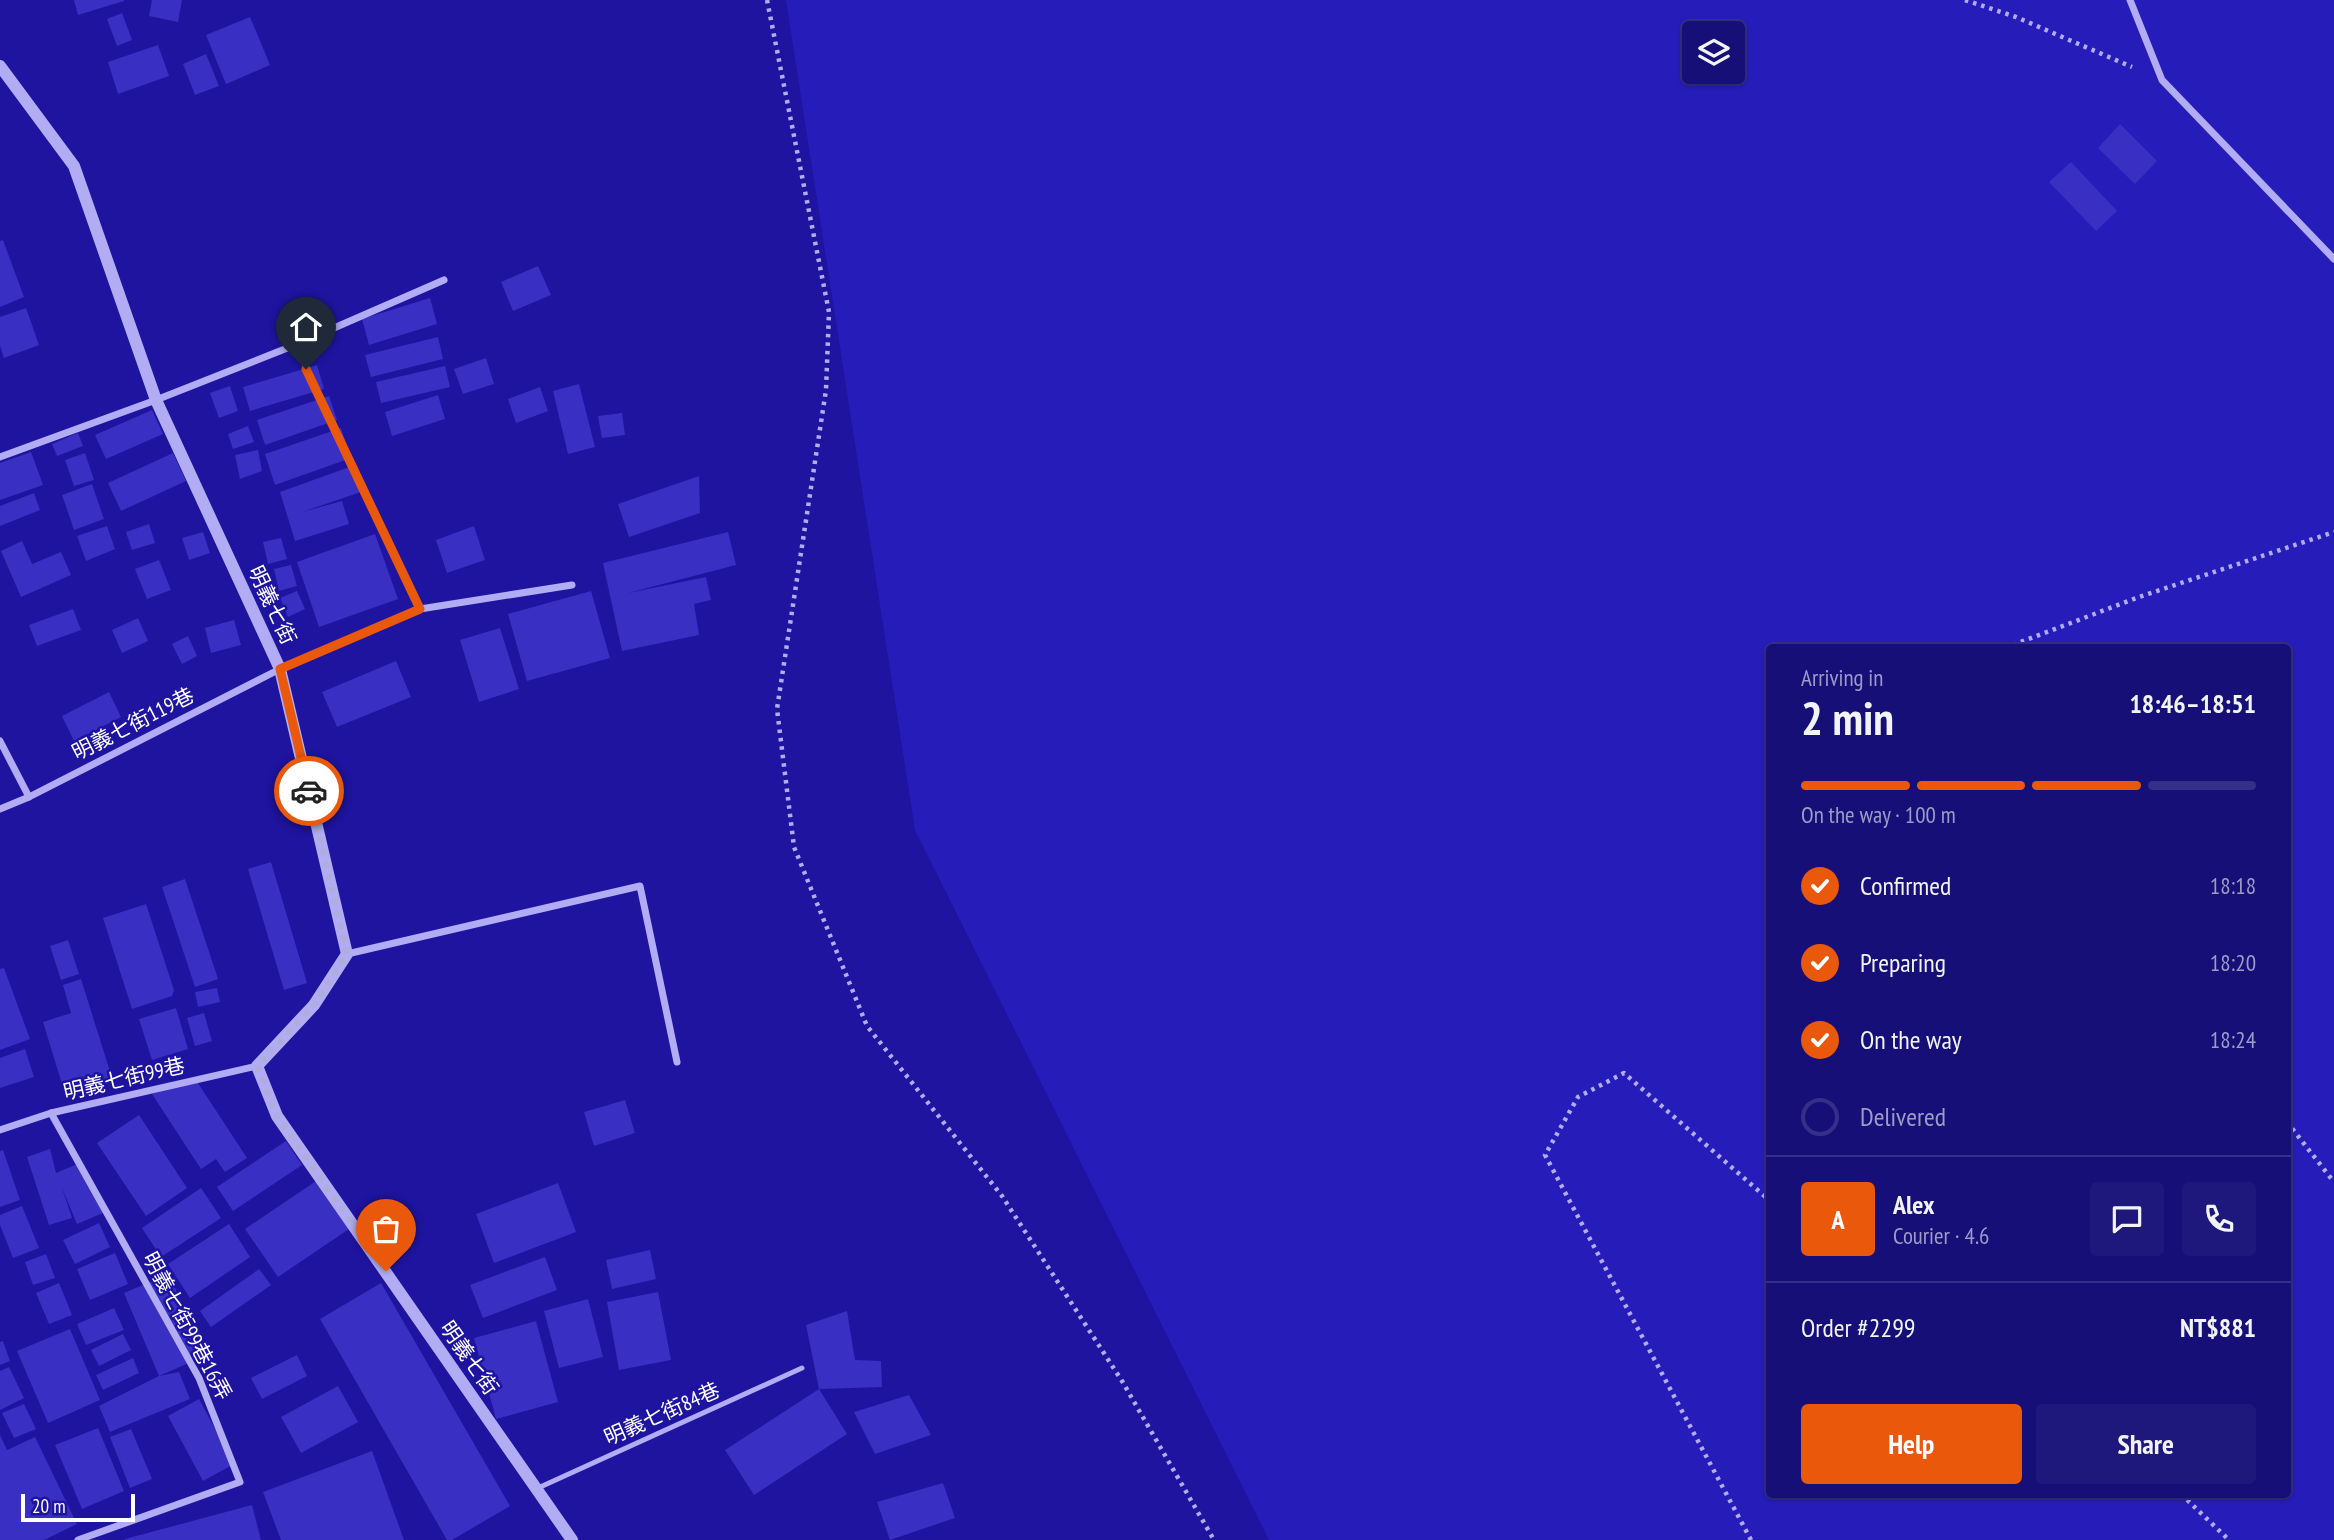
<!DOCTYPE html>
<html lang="en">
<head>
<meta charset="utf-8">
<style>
	:root { --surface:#160f77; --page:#1f187c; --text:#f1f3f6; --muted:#9e9cc6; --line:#352f89; --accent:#ea580c }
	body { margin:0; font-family:"PT Sans Narrow","Noto Sans TC",sans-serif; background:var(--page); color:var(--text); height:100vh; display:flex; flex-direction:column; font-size:26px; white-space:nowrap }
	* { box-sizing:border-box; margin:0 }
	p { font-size:23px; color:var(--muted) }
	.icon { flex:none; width:38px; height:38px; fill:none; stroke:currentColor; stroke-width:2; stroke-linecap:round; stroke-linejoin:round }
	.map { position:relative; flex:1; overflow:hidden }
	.panel { position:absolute; left:1766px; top:644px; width:525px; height:854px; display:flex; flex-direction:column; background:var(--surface); border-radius:7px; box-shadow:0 2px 5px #0004,0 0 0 2px var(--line) }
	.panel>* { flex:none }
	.buttons { position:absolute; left:1682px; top:21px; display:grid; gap:14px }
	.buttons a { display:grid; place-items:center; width:63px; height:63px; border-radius:7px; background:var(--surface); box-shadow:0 2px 5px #0004,0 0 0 2px var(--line); font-size:35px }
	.scale { position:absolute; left:21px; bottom:18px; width:114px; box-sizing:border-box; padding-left:7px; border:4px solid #fff; border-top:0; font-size:19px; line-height:24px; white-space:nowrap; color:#fff; -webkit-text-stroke:5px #1e149f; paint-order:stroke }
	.pin { position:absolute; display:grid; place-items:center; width:60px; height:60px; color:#fff; margin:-72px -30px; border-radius:50% 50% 50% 0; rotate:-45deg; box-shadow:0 0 7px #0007 }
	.pin .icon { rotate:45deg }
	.courier { position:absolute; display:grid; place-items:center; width:70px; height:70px; margin:-35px; border:5px solid #ea580c; border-radius:50%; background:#fff; color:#222; box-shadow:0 2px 9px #0007 }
	.summary em { font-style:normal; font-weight:800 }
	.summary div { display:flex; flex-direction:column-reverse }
	.summary { display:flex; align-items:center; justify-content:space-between; height:119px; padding:0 35px }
	h1 { font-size:46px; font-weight:800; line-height:52px }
	.bar { display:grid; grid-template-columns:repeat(4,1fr); gap:10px 7px; align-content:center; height:84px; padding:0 35px }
	.bar i { height:9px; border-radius:5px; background:var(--line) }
	.bar .on { background:var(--accent) }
	.bar p { grid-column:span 4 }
	.line { display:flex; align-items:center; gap:18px; padding:0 35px; border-top:2px solid var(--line) }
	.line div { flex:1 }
	.round { display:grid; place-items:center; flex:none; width:74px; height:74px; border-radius:7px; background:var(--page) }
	ol { padding:0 35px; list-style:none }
	li { display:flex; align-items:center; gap:21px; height:77px }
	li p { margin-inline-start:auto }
	li .icon { padding:7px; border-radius:50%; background:var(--accent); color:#fff; stroke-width:4 }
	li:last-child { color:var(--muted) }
	li i { width:38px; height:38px; border:4px solid var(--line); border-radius:50% }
	.primary-button { display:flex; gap:14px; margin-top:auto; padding:14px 35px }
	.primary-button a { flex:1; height:80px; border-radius:7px; background:var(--accent); color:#fff; font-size:28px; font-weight:800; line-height:80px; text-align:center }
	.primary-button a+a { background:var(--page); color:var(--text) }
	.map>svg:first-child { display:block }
</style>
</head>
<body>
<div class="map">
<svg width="2334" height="1540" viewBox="0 0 2334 1540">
	<rect width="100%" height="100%" fill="#1e149f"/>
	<path fill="#261cb9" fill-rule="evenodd" d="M 786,0 L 2334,0 L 2334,1540 L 1269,1540 L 915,830 ZM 1694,33 L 1732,33 L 1732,72 L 1694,72 ZM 1769,648 L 2287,648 L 2287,1494 L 1769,1494 Z"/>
	<g fill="#392fc2">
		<polygon points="74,0 124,0 124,1 78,15"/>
		<polygon points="152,0 182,0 178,22 149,16"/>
		<polygon points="122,13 132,40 117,46 107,19"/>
		<polygon points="250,17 270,65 226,84 206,35"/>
		<polygon points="158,45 169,76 118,94 108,62"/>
		<polygon points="206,54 219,86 195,95 183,64"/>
		<polygon points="2120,124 2157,161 2135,184 2098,148"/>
		<polygon points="2071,162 2117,211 2096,231 2049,182"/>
		<polygon points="3,240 24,297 0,307 0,241"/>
		<polygon points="538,266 551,295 513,311 501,282"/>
		<polygon points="430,298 437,324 369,345 362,319"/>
		<polygon points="26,308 39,345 4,358 0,346 0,317"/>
		<polygon points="438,337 443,359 371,377 365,355"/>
		<polygon points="486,358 494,384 463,394 454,369"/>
		<polygon points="317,365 324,389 250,411 243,387"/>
		<polygon points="445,366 450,387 381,403 376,382"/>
		<polygon points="579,384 595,447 568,454 553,391"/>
		<polygon points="230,386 238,411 219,418 210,393"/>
		<polygon points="540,387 548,411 516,423 508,399"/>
		<polygon points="438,395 445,419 392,436 385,412"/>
		<polygon points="329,396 337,420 265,445 257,420"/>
		<polygon points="152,410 163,434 106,459 95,435"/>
		<polygon points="622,413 625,435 602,438 598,416"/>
		<polygon points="248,426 254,442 233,449 228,434"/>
		<polygon points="341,428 351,458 275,485 265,454"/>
		<polygon points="78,433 83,446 57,456 52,444"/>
		<polygon points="258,450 262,471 240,479 235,455"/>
		<polygon points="31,452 43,485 0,500 0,463"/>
		<polygon points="85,453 94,480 74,486 65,460"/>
		<polygon points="173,453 186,481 121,511 108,483"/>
		<polygon points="355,465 362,486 361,492 302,512 342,501 349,524 295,541 280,492"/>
		<polygon points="699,476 700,513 629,537 618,504"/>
		<polygon points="92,484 104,519 74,530 62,495"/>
		<polygon points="34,493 40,510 0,526 0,506"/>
		<polygon points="149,524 155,543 132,550 126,532"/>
		<polygon points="107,526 115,549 86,561 77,536"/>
		<polygon points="474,526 485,560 447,573 436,540"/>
		<polygon points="203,532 210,553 189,560 182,538"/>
		<polygon points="728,532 736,565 628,593 706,577 711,600 694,604 699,635 622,651 603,563"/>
		<polygon points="375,534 398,599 319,627 297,562"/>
		<polygon points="281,538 287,559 268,564 263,542"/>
		<polygon points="22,541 32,564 61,552 71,575 21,597 1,551"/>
		<polygon points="159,560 171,590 147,599 135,569"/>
		<polygon points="291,565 297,586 279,591 274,569"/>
		<polygon points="297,591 305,609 288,617 280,598"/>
		<polygon points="591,591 610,658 527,681 508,614"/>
		<polygon points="73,609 81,630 37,646 29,625"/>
		<polygon points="138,618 148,641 122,653 112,630"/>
		<polygon points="234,620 241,645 211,653 205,628"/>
		<polygon points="500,628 519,689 479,702 460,640"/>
		<polygon points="188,636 197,656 182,664 172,644"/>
		<polygon points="396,661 411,697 337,727 322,692"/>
		<polygon points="109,692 121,717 74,741 62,716"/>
		<polygon points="271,862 307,983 284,990 248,869"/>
		<polygon points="185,879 218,979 195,987 162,887"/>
		<polygon points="146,904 174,990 172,996 132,1009 103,918"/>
		<polygon points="68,940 79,974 61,980 50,946"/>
		<polygon points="4,968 30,1039 0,1050 0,969"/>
		<polygon points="81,979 113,1081 66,1097 43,1022 71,1013 63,985"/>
		<polygon points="217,988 220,1002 198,1007 195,992"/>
		<polygon points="176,1008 188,1049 152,1060 139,1019"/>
		<polygon points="204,1013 212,1041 195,1046 187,1018"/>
		<polygon points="25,1049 34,1077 0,1088 0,1058"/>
		<polygon points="196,1080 247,1158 225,1172 216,1159 201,1169 152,1094"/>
		<polygon points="625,1100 635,1133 594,1146 584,1112"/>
		<polygon points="139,1115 187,1188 146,1216 97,1143"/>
		<polygon points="286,1141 302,1165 233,1211 217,1187"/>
		<polygon points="50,1149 56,1173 82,1162 103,1213 77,1224 62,1188 72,1218 49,1225 27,1157"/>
		<polygon points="3,1150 20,1200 0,1207 0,1151"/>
		<polygon points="316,1181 349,1229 278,1277 245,1229"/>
		<polygon points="558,1183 576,1232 494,1263 476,1214"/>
		<polygon points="201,1188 221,1218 161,1257 142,1228"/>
		<polygon points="22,1206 39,1248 13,1258 0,1225 0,1215"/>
		<polygon points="99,1223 110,1247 75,1264 63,1240"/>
		<polygon points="229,1224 250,1257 190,1298 168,1264"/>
		<polygon points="650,1250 656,1279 612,1289 606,1260"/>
		<polygon points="115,1253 128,1284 90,1300 77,1269"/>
		<polygon points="46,1254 55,1278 33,1285 25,1262"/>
		<polygon points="545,1257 557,1290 483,1318 470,1285"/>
		<polygon points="259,1269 271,1285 211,1327 200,1311"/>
		<polygon points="169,1274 205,1356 159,1376 124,1293"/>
		<polygon points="59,1283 72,1315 49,1324 36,1293"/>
		<polygon points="381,1283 510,1506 452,1540 447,1540 320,1319"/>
		<polygon points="658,1292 671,1360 619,1370 607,1302"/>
		<polygon points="588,1299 603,1357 559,1368 544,1311"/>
		<polygon points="114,1308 124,1330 86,1345 77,1324"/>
		<polygon points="847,1311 855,1360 881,1361 882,1387 819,1389 806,1325"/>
		<polygon points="536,1321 558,1402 496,1419 474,1338"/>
		<polygon points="70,1329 100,1400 48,1423 17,1351"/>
		<polygon points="123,1334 131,1350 99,1366 91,1350"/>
		<polygon points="3,1341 10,1361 0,1365 0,1342"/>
		<polygon points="297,1355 307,1376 262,1399 251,1378"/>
		<polygon points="133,1358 139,1373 103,1390 96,1375"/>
		<polygon points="9,1367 24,1398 0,1410 0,1371"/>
		<polygon points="179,1372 190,1399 110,1432 99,1406 159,1376"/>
		<polygon points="338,1386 358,1422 301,1453 281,1417"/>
		<polygon points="819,1389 847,1434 754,1495 725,1450"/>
		<polygon points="909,1395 931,1435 875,1454 854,1412"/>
		<polygon points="199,1399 234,1464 203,1481 168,1416"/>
		<polygon points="24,1404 36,1429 14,1438 2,1413"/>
		<polygon points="98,1428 124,1491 82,1509 55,1445"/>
		<polygon points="131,1429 152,1479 130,1488 110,1437"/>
		<polygon points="0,1435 7,1450 35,1437 77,1524 44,1540 0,1540"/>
		<polygon points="372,1451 404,1540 281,1540 263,1492"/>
		<polygon points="943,1483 955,1518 890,1540 877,1502"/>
		<polygon points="252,1505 261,1540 125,1540 125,1539"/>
	</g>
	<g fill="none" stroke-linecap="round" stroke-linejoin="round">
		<g stroke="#b1acf4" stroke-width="4.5" stroke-dasharray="3.5 5" stroke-linecap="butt">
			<polyline points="767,0 829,312 826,390 777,709 794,847 867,1026 1002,1196 1122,1381 1214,1540"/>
			<polyline points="1965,0 2016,17 2132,67"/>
			<polyline points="2005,648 2139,597 2334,532"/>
			<polyline points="2287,1122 2334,1182"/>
			<polyline points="2181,1494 2229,1540"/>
			<polyline points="1751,1540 1545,1155 1578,1097 1624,1073 1769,1200"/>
		</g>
		<g stroke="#b1acf4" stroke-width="5">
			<polyline points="295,345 420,609"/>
			<polyline points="538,1488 802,1368"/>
		</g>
		<g stroke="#b1acf4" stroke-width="7">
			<polyline points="2130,0 2162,80 2334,259"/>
			<polyline points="0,457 156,400 295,345 444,280"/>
			<polyline points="0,741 29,797"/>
			<polyline points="0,809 29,797 280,669 420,609 572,585"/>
			<polyline points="347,954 640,886 677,1062"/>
			<polyline points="51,1113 199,1378 240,1482 78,1540"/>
			<polyline points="0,1130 51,1113 257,1066"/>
		</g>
		<polyline stroke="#b1acf4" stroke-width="12" points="0,66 74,166 156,400 280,669 347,954 314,1005 257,1066 277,1116 572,1540"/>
	</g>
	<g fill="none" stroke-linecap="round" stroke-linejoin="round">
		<polyline stroke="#b0addd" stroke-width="7" stroke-dasharray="0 12.6" points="309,791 347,954 314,1005 257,1066 277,1116 386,1271"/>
		<polyline stroke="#ea580c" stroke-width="9" points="306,369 420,609 280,669 309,791"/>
	</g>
	<g text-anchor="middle" stroke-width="5" stroke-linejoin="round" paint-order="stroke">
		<g font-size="21" fill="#fff" stroke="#1e149f">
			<text transform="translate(272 605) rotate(65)" y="7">明義七街</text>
			<text transform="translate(133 724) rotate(-27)" y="7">明義七街119巷</text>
			<text transform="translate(124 1079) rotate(-13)" y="7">明義七街99巷</text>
			<text transform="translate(187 1326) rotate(62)" y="7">明義七街99巷16弄</text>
			<text transform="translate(469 1358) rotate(55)" y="7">明義七街</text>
			<text transform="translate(662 1414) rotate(-24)" y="7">明義七街84巷</text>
		</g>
	</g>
</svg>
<div class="buttons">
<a><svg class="icon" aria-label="layers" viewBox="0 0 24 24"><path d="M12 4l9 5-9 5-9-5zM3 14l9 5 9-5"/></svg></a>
</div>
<div class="scale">20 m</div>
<div class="pin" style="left:386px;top:1271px;background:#ea580c"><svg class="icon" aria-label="bag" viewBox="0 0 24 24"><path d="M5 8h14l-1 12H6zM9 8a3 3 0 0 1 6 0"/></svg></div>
<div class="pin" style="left:306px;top:369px;background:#1f2937"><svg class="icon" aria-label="home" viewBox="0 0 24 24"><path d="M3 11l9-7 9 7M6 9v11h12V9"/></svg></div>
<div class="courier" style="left:309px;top:791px"><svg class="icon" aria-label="car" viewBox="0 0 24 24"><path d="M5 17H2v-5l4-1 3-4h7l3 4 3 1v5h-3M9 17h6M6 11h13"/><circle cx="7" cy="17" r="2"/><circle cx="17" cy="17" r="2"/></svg></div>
<section class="panel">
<div class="summary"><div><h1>2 min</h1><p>Arriving in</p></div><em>18:46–18:51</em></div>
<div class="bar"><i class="on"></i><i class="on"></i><i class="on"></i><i></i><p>On the way · 100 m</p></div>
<ol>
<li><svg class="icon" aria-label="check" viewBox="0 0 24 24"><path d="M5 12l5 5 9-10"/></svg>Confirmed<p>18:18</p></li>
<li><svg class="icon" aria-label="check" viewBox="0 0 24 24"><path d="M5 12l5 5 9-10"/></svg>Preparing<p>18:20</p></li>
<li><svg class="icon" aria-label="check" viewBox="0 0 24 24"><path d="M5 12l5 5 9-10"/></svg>On the way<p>18:24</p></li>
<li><i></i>Delivered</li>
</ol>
<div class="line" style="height:126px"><b class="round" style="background:var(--accent);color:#fff">A</b><div><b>Alex</b><p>Courier · 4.6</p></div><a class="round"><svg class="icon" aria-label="chat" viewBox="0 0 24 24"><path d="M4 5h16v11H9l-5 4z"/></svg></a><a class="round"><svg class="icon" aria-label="phone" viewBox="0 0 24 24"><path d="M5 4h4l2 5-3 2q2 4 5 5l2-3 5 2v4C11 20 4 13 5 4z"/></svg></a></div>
<div class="line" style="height:91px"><div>Order #2299</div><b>NT$881</b></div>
<div class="primary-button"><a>Help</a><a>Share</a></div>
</section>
</div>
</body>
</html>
